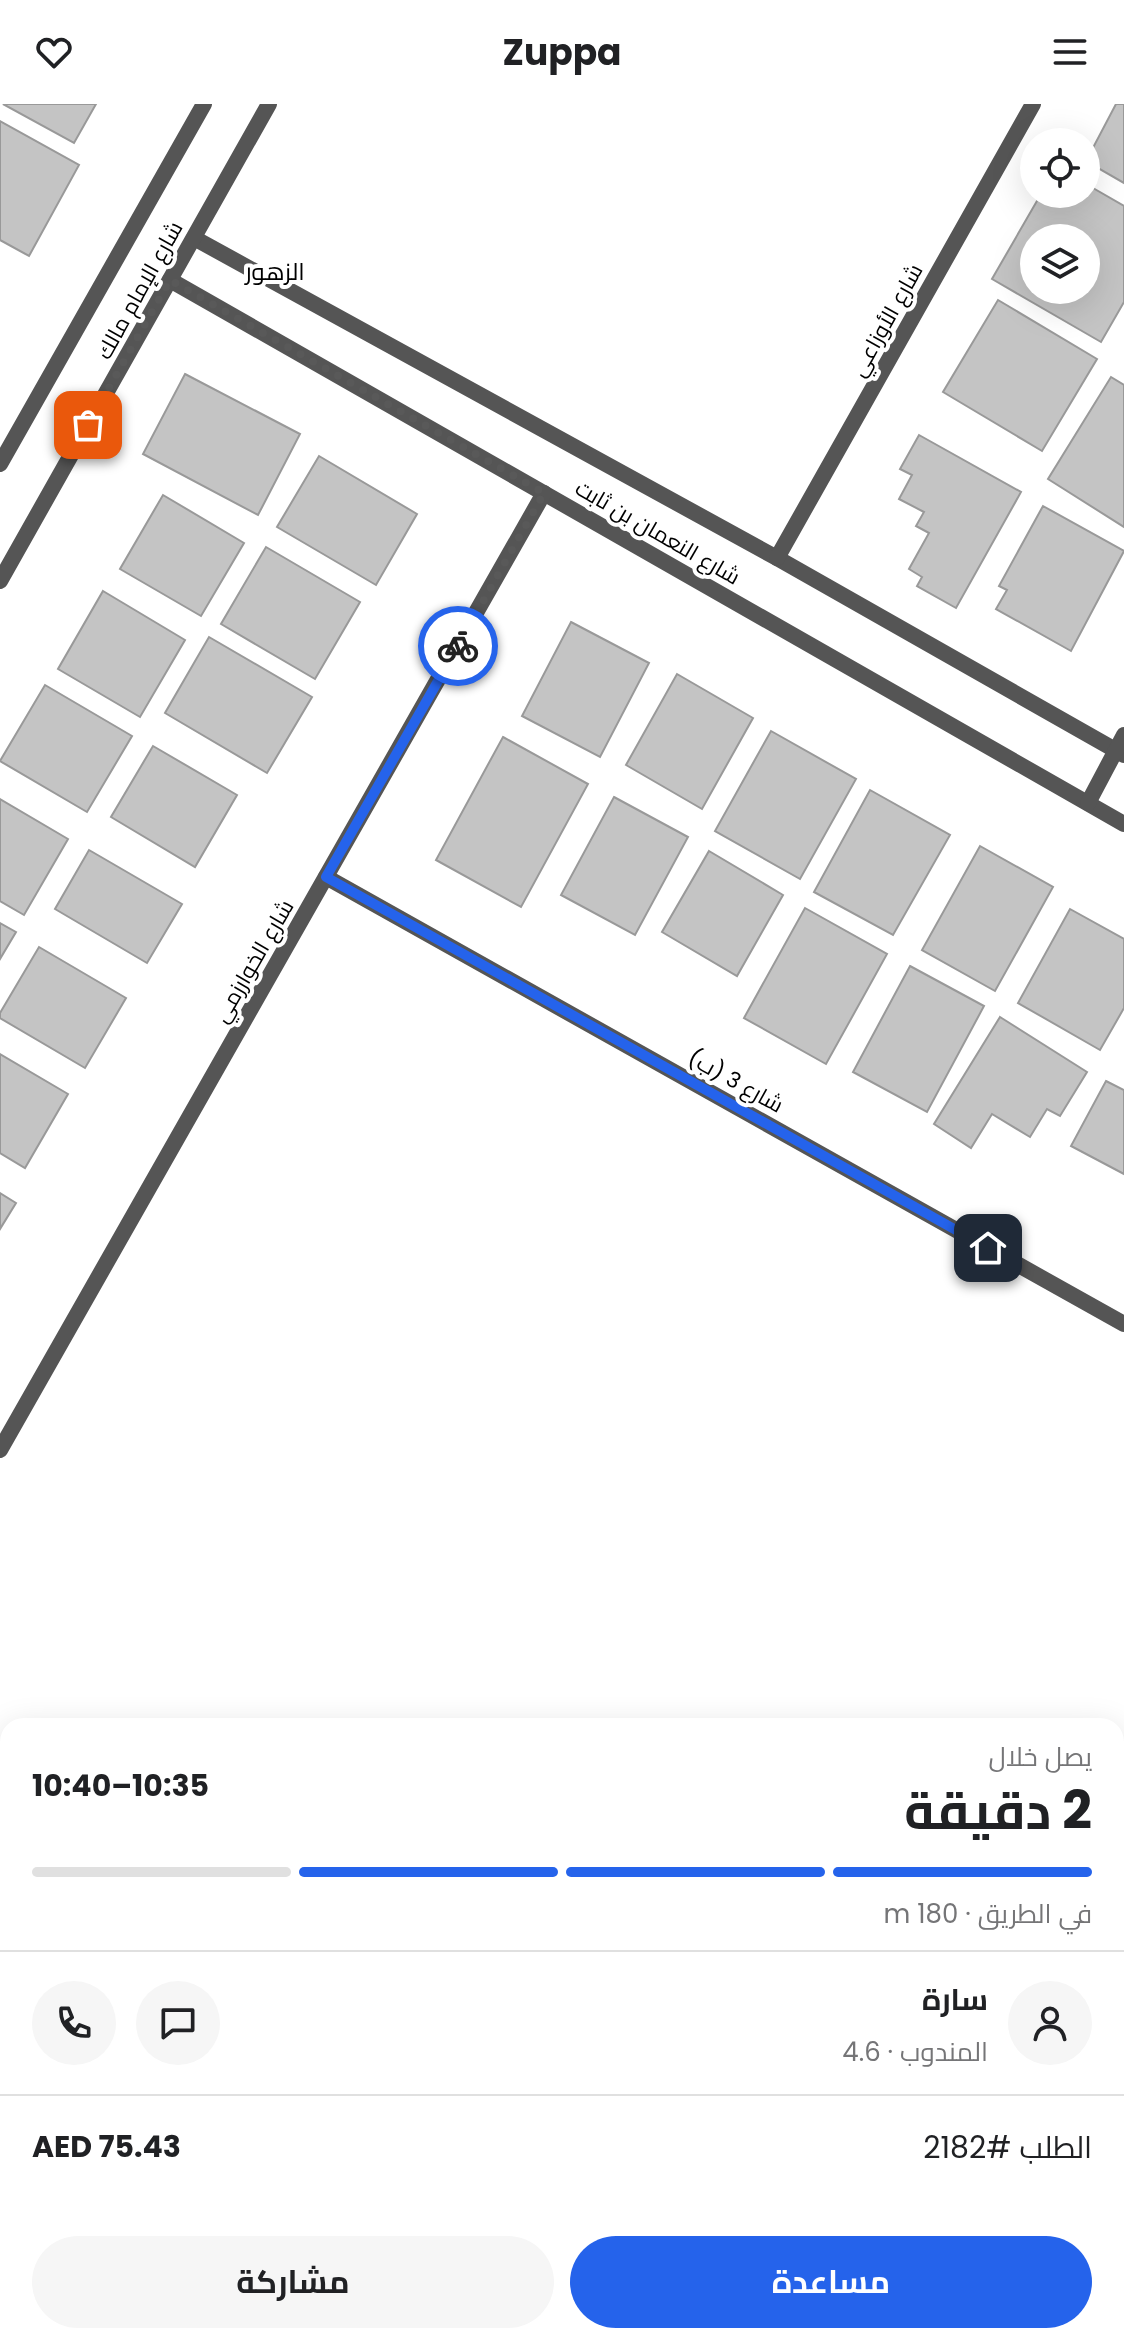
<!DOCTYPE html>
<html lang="ar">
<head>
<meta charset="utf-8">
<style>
	:root { --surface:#fff; --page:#f6f6f6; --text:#202124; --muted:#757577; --line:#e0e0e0; --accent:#2563eb }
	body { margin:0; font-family:Poppins,Cairo,sans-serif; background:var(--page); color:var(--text); direction:rtl; height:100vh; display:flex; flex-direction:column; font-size:30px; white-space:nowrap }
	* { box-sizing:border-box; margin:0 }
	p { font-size:26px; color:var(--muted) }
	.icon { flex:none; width:44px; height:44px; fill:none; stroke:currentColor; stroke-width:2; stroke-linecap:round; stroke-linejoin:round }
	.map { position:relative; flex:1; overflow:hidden; direction:ltr }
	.drawer { position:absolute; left:0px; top:1614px; width:1124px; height:626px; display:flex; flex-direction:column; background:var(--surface); border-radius:24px 24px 0 0; box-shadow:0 8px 32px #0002; direction:rtl }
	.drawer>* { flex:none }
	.buttons { position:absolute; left:1020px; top:24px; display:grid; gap:16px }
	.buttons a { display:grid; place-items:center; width:80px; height:80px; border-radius:50%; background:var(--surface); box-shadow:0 8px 32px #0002; font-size:40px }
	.pin { position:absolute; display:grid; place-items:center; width:68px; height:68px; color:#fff; margin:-34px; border-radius:16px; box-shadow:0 4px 12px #0006 }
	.courier { position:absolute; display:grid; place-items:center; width:80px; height:80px; margin:-40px; border:6px solid #2563eb; border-radius:50%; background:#fff; color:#222; box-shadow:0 2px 10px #0007 }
	.overview em { font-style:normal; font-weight:700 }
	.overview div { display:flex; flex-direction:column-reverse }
	.overview { display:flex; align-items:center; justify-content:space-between; height:136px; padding:0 32px }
	h1 { font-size:52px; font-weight:700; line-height:60px }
	.bar { display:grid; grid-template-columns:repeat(4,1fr); gap:12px 8px; align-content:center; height:96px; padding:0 32px }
	.bar i { height:10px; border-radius:6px; background:var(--line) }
	.bar .active { background:var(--accent) }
	.bar p { grid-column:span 4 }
	.line { display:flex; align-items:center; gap:20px; padding:0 32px; border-top:2px solid var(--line) }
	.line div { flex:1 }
	.round { display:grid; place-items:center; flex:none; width:84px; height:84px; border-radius:42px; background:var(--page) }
	.action { display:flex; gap:16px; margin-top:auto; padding:16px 32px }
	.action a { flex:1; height:92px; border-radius:48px; background:var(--accent); color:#fff; font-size:32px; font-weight:700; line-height:92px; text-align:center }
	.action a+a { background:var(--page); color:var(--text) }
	header { display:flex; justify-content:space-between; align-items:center; height:104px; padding:0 32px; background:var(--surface); font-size:36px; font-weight:700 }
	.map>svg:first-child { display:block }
</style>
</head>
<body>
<header><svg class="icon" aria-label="menu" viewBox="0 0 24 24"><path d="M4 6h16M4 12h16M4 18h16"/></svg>Zuppa<svg class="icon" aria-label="heart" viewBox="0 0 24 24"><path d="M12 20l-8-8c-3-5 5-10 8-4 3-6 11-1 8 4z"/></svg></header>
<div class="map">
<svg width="1124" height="2239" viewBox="0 0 1124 2239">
	<rect width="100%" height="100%" fill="#fff"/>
	<g fill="#c4c4c4" stroke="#999" stroke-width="2" fill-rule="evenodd">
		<polygon points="3,0 96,0 74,39"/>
		<polygon points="1116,0 1124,0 1124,79 1086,57"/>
		<polygon points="0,17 79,61 29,152 0,136"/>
		<path d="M 1086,80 L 1124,102 L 1124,198 L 1101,238 L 992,175 L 1041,90 L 1086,90 ZM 1034,134 L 1086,134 L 1086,186 L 1034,186 Z"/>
		<polygon points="998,196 1097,255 1042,347 943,288"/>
		<polygon points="185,270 300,330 258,411 143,350"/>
		<polygon points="1111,273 1124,281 1124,423 1048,375"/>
		<polygon points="919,331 1021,388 956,504 917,482 922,473 909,465 929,429 916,422 924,408 899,395 912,371 900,365"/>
		<polygon points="319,352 417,410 376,481 277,423"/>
		<polygon points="163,391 244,439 201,512 120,465"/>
		<polygon points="1043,402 1124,447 1071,547 996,505 1007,486 999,482"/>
		<polygon points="266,443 360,498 315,575 221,520"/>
		<polygon points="103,487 185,536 140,613 58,565"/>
		<polygon points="571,518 649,559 600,653 522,612"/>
		<polygon points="209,533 312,593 267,669 165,609"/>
		<polygon points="677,570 753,614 702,705 626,661"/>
		<polygon points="45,581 132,632 87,708 0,657"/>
		<polygon points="771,627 856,675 800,775 715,727"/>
		<polygon points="503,633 588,680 521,803 436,756"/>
		<polygon points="153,642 237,691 195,763 111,713"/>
		<polygon points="870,686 950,731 893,831 814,788"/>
		<polygon points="614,693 688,733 635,831 561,791"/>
		<polygon points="0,695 68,735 24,811 0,797"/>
		<polygon points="980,742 1053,783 995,887 922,846"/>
		<polygon points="89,746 182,800 147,859 55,805"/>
		<polygon points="709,747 783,791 737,872 662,828"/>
		<polygon points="805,804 887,850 826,960 744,914"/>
		<polygon points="1070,805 1124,835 1124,904 1100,946 1018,899"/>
		<polygon points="0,819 16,828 0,855"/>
		<polygon points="39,843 126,894 85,964 0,914 0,909"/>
		<polygon points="910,862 984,902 927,1008 853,968"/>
		<polygon points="1000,913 1087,968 1060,1012 1047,1005 1030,1033 992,1010 971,1044 934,1020"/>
		<polygon points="0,950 68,990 25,1064 0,1049"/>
		<polygon points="1106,977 1124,986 1124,1070 1071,1042"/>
		<polygon points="0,1089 16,1099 0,1125"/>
		<polygon points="0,1883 8,1888 8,1917 0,1931"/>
		<polygon points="8,1986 8,2012 0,2008 0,2000"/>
		<polygon points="0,2027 8,2032 8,2142 0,2137"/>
		<polygon points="158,2232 226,2232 222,2239 170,2239"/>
		<polygon points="318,2232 348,2232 361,2239 314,2239"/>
		<polygon points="398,2232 437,2232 433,2239 410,2239"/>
		<polygon points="465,2232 565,2232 561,2239 462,2239"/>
		<polygon points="591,2232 641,2232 654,2239 587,2239"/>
	</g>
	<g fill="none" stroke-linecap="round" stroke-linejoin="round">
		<g stroke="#555" stroke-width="16">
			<polyline points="194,134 777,454 1124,651"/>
			<polyline points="170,176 1124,720"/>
			<polyline points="0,360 204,0"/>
			<polyline points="777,454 1033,0"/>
			<polyline points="0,477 269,0"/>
			<polyline points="1088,699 1124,631"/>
			<polyline points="326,773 1124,1220"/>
			<polyline points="0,1346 544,389"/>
			<polyline points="0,1786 8,1790"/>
			<polyline points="775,2232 787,2239"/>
			<polyline points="281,2239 285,2232"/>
			<polyline points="1122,2239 1124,2236"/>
		</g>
		<polyline stroke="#222" stroke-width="16" points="10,2232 22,2239"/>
	</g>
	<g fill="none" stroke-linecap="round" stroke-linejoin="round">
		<polyline stroke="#595959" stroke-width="8" stroke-dasharray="0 14.4" points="88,321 170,176 544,389 458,542"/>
		<polyline stroke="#2563eb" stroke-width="10" points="458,542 326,773 988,1144"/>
	</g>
	<g text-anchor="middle" stroke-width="8" stroke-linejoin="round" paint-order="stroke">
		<g font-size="22" fill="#000" stroke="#fff">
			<text transform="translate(139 186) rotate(-61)" y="8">شارع الإمام مالك</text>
			<text transform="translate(886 216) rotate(-61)" y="8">شارع الأوزاعي</text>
			<text transform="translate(658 428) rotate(30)" y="8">شارع النعمان بن ثابت</text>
			<text transform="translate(253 857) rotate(-60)" y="8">شارع الخوارزمي</text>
			<text transform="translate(736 977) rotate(29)" y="8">شارع 3 (ب)</text>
		</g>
		<g font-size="24" fill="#000" stroke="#fff">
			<text x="275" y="176">الزهور</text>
		</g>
	</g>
</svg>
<div class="buttons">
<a><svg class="icon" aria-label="locate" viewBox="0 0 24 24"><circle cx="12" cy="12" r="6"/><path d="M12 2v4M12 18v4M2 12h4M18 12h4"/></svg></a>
<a><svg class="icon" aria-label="layers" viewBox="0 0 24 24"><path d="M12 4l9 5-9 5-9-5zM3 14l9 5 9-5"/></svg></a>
</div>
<div class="pin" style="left:88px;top:321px;background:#ea580c"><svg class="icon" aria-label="bag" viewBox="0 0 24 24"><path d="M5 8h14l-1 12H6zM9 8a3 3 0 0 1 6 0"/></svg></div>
<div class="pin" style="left:988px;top:1144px;background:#1f2937"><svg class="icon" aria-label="home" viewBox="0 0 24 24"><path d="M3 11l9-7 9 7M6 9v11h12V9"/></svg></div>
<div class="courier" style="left:458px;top:542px"><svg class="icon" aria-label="bike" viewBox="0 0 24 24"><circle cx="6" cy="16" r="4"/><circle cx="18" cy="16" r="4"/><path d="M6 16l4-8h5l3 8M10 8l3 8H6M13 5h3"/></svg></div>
<section class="drawer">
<div class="overview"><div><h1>2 دقيقة</h1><p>يصل خلال</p></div><em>10:35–10:40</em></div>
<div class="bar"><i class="active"></i><i class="active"></i><i class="active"></i><i></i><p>في الطريق · 180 m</p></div>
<div class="line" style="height:144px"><a class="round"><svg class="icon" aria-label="person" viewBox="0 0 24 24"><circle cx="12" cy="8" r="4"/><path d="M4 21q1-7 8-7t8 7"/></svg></a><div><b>سارة</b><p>المندوب · 4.6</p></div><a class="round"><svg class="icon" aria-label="chat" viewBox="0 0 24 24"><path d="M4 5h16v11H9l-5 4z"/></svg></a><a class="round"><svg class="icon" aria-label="phone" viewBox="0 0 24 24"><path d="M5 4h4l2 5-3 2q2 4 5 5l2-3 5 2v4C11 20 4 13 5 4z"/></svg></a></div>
<div class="line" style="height:104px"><div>الطلب #2182</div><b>AED 75.43</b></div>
<div class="action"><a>مساعدة</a><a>مشاركة</a></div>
</section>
</div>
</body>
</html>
